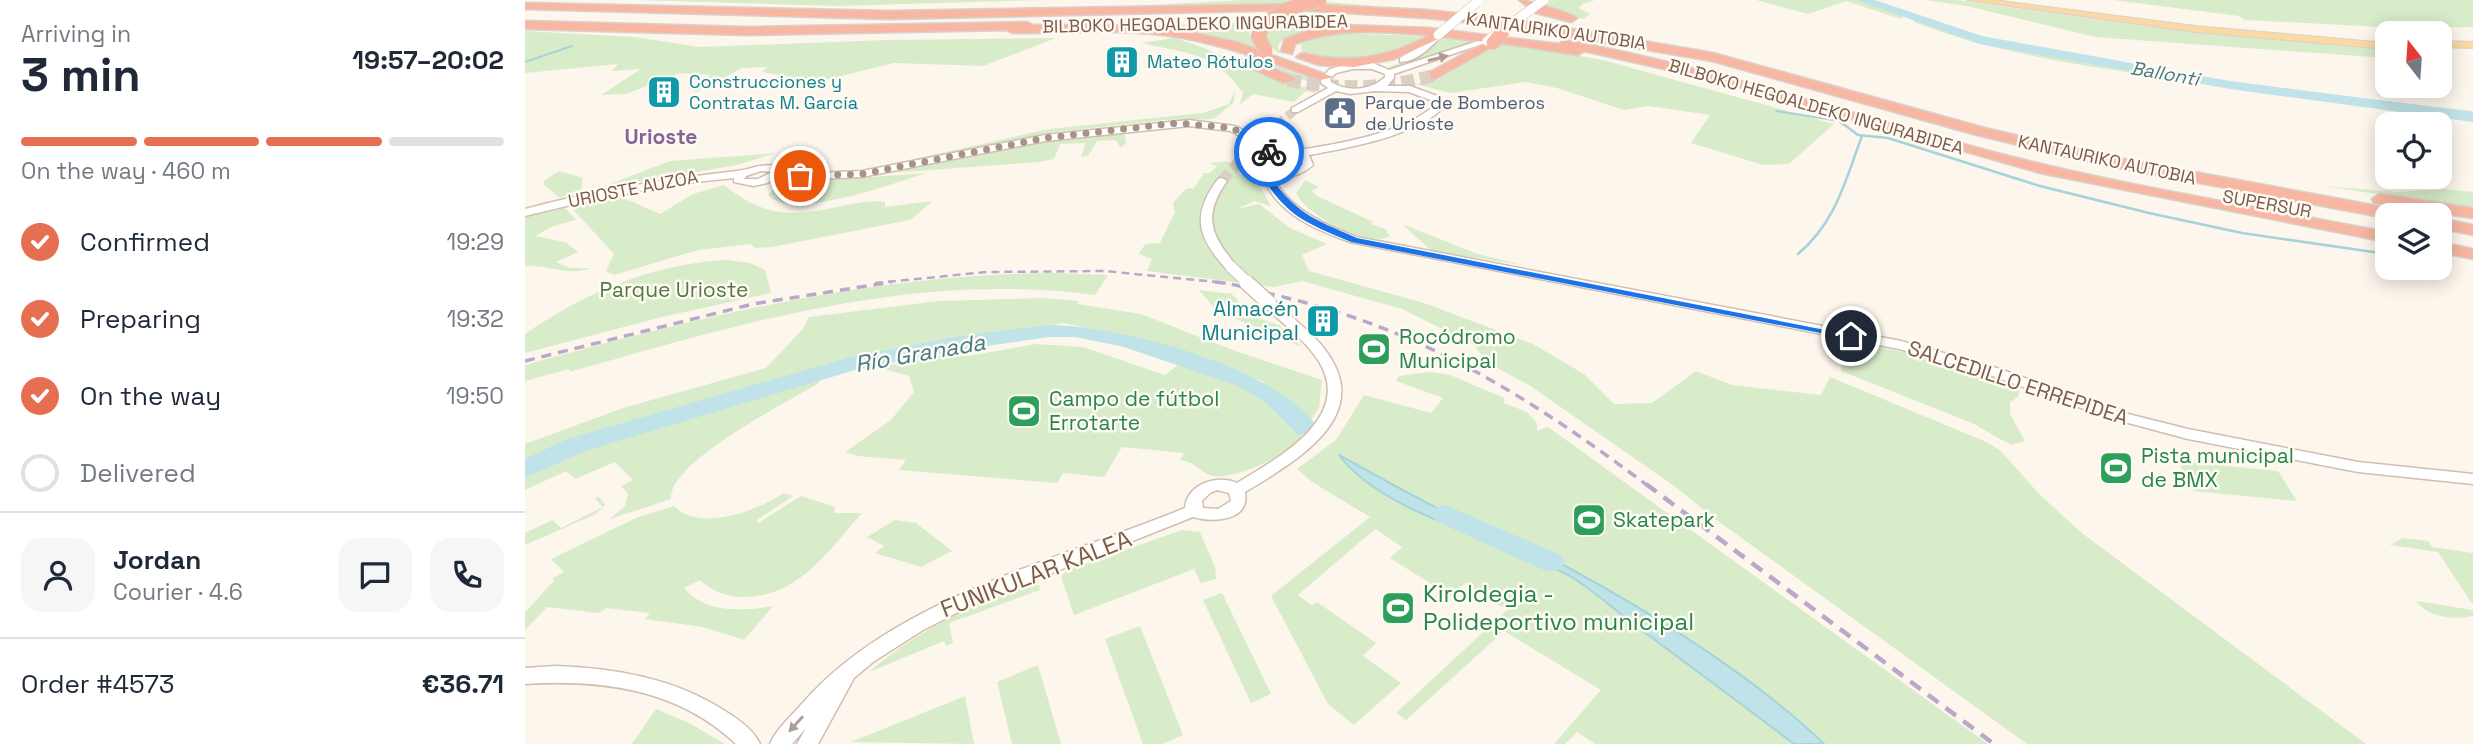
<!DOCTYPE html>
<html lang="en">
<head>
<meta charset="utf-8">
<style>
	:root { --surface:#fff; --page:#f6f6f7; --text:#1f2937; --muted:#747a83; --line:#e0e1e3; --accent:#e76f51 }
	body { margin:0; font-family:"Space Grotesk",sans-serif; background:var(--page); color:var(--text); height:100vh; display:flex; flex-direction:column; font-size:26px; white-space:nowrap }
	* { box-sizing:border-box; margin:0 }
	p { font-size:23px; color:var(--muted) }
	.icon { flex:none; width:38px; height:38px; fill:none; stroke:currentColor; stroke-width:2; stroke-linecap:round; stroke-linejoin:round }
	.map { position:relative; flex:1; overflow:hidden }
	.side { display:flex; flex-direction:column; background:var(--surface); width:525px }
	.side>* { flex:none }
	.needle { width:46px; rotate:343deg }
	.controls { position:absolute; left:1850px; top:21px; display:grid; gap:14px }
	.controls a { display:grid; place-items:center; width:77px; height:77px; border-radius:14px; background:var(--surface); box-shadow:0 4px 18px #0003; font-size:35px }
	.pin { position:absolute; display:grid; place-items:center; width:60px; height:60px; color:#fff; margin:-30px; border:4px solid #fff; border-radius:50%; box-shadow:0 2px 7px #0007 }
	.courier { position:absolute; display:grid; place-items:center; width:70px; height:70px; margin:-35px; border:5px solid #1a73e8; border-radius:50%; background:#fff; color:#222; box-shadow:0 2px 9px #0007 }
	.summary em { font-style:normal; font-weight:700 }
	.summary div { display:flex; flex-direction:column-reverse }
	.summary { display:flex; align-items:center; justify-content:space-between; height:119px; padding:0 21px }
	h1 { font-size:46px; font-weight:700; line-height:52px }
	.bar { display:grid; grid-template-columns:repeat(4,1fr); gap:10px 7px; align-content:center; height:84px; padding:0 21px }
	.bar i { height:9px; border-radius:5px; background:var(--line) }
	.bar .active { background:var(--accent) }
	.bar p { grid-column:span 4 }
	.line { display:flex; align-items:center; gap:18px; padding:0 21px; border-top:2px solid var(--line) }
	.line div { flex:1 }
	.round { display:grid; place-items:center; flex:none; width:74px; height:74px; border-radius:21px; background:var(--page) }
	ol { padding:0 21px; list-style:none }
	li { display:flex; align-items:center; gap:21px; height:77px }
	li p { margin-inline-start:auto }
	li .icon { padding:7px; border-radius:50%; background:var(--accent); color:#fff; stroke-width:4 }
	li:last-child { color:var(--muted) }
	li i { width:38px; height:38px; border:4px solid var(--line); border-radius:50% }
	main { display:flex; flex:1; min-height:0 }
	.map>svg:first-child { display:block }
</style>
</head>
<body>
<main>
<section class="side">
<div class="summary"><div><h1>3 min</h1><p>Arriving in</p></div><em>19:57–20:02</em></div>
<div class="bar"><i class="active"></i><i class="active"></i><i class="active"></i><i></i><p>On the way · 460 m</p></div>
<ol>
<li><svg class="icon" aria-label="check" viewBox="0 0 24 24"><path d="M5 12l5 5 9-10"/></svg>Confirmed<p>19:29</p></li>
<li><svg class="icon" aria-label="check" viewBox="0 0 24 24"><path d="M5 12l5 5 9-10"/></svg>Preparing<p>19:32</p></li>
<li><svg class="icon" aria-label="check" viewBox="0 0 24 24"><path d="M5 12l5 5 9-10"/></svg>On the way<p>19:50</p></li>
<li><i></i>Delivered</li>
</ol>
<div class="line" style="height:126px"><a class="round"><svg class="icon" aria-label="person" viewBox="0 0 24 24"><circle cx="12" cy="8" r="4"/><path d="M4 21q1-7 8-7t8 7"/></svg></a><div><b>Jordan</b><p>Courier · 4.6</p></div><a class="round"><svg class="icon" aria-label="chat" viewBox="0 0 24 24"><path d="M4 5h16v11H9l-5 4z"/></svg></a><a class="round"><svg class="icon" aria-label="phone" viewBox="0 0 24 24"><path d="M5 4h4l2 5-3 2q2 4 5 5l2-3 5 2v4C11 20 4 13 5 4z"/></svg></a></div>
<div class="line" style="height:91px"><div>Order #4573</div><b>€36.71</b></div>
</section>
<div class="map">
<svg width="1948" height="744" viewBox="0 0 1948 744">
	<rect width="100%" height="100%" fill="#fdf6ec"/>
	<g fill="#d8ecc9">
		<polygon points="112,0 520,0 312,6"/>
		<polygon points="719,0 778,0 955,15 821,6 629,5"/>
		<polygon points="1008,0 1070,0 1058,4 1054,8 1065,14 1058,19 1020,10"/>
		<polygon points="1231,0 1348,0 1382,12 1376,19 1321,1 1283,14"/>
		<polygon points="1399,0 1432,0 1618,26 1862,48 1862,58 1570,37 1442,6"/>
		<polygon points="1588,0 1948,0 1948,27 1876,28 1720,20 1714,16"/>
		<path d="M 1393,16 C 1506,59 1631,70 1750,88 L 1753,93 C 1635,75 1500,65 1389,22 Z"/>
		<polygon points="731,23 724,34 737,53 683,36 584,26"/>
		<path d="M 749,24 L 835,27 C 810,29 771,25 753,45 L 755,54 C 746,48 742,43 740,32 Z"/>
		<polygon points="0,31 109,37 175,47 362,40 531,38 458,66 369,63 291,82 237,72 243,67 217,68 171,92 163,88 186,75 155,73 101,94 76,95 116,69 87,71 93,64 0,73"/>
		<path d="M 804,33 L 898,36 C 889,42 879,49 869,52 C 844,61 799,65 777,51 L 776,44 Z"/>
		<polygon points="917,37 953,41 867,69 863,67 893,57"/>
		<path d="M 649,38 C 696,50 735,80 784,88 L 789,83 L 763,76 L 698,45 L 787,76 L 792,90 L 790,93 L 781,91 L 769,102 L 728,94 L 714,105 L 718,93 C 687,50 662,54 616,43 Z"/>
		<polygon points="975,43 1078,60 1309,124 1264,164 1238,165 1166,143 1185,115 1124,106 1099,110 1032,88 1001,82 925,93 890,84 913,79"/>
		<polygon points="710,90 709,102 689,119 640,120 530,132 362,165 524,129 678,113 704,104"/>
		<polygon points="1765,90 1948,111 1948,120 1769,95"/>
		<polygon points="599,133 601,143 596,148 590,140 572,141 563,156 556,157 561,143 535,144 529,159 515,162 365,173 514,143"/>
		<polygon points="251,153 212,165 72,189 145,161"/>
		<polygon points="703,161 721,179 732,181 746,206 729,201 712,209 734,204 765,228 802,244 777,255 784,271 899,303 1008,344 1059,374 1089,404 1127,403 1171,371 1207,385 1296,395 1305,377 1459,441 1475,450 1515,495 1558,534 1841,744 1502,744 1186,516 1152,488 1004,385 963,363 949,345 877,309 777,281 749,287 622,271 627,259 614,254 620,244 635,243 650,212 648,203 661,189 669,188 679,173 685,173 692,166 684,163"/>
		<polygon points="34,171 58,178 56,189 35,198 18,184 20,180"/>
		<path d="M 402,173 C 371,182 266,222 243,195 L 248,189 L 266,183 Z"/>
		<path d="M 780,180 L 794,187 L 786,191 L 792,196 L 848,222 L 846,224 L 860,229 L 865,236 C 843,249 780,214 771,193 Z"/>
		<path d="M 199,185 C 241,218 266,217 317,206 C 332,203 344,200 360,202 L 360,207 L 408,201 L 385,220 L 247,247 L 230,248 L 225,244 L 173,250 L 89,275 L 81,271 L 89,254 L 45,206 L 103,194 L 101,199 L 135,214 L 168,194 Z"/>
		<polygon points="1797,186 1874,192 1919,189 1948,192 1948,208"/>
		<path d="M 38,206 L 51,220 L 28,226 L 10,236 L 40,242 L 53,252 L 31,262 L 45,268 L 65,268 C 44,277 23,264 0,266 L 0,214 Z"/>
		<polygon points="877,224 953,254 997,265 907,251"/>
		<path d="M 202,260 L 225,263 L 240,270 L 246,293 L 137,317 L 0,353 L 0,334 C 61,292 127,264 202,260 Z"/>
		<path d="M 528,273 L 583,275 L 570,295 C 389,271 217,323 45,372 L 44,369 L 0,381 L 0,365 C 174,317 347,274 528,273 Z"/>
		<polygon points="674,290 707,294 718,307 732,318 754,325 777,347 692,311"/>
		<polygon points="517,298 553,301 552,304 616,314 705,349 797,380 794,408 784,423 737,381 595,335 539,323 435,340 315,364 50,442 0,465 0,444 98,408 241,368 278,329 284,317 414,301"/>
		<polygon points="1302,336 1424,362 1495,387 1493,397 1485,402 1485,414 1500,441 1486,445 1447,423 1316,371 1322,346 1300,342"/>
		<path d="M 511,344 L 558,347 L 640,375 L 659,360 C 718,380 736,385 781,428 C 773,452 713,480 688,476 C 677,474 671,462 655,460 L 659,453 L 597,447 L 579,477 L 538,473 L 532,483 L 374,470 L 381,460 L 332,456 L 320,452 L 366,420 L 389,392 L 384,376 L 355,368 L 406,355 L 442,356 Z"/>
		<polygon points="905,372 925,375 979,398 979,403 1002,412 1012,423 1012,431 1023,427 1463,744 1070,744 1052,732 1040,744 1029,744 1076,690 979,631 881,720 871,713 982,610 940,583 925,596 865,558 877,547 850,529 773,595 786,605 792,602 851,643 838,656 876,683 829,725 803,704 746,596 845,517 787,482 772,469 811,440 839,395 906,413 918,398 871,381 874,376"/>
		<path d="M 291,374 L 295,376 L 294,383 C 263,402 143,462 146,499 L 85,519 L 100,506 L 103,494 L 96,486 L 108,480 L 90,462 L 50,479 L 41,471 L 0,490 L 0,469 L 51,445 Z"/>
		<polygon points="1653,461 1753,471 1772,501 1669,491"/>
		<path d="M 259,493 L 268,496 L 232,520 L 233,523 L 276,496 L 310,507 L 309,513 L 337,513 C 304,550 274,597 219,597 C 202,597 187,591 175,580 L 159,588 C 181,614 218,611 248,606 L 219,640 L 178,627 L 120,619 L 125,613 L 81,608 L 74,613 L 22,607 L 0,630 L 0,612 L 29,581 L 28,578 L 39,572 L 26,559 L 111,518 L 149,506 C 174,533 234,510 259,493 Z"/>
		<polygon points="74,497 80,505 71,514 0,545 0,533 27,520 36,528 78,507 70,498"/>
		<polygon points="370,520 391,523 427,551 396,567 350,553 359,546 342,537"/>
		<polygon points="657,530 675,532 690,567 691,579 676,583 669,569 549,615 536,576 543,570"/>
		<polygon points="1878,538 1903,541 1907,547 1948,553 1948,605 1913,552 1865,545"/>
		<path d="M 501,585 L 514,585 L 515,590 L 424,623 L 428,643 L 421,646 L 419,641 L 344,672 C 390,633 444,604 501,585 Z"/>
		<polygon points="697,593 746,694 726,703 678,600"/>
		<path d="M 1891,601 L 1948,610 L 1948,616 C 1928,620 1904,618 1891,601 Z"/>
		<polygon points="615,626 658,735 637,744 618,744 580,639"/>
		<polygon points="513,665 536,744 487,744 472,682"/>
		<polygon points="440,696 449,744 326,742"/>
		<polygon points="131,709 164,723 200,744 107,744"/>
	</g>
	<path fill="#bfe3e8" stroke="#a5d3da" stroke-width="2" d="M 814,455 C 858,479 901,504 946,525 C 978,540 1013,551 1044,568 C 1127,613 1231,678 1299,744 L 1269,744 C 1215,703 1161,663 1107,623 C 1086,607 1066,588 1043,575 C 976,538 860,516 814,455 Z"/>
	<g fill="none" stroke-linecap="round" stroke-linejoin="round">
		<g stroke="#a5d3da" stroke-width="2">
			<polyline points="0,62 47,46"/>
			<polyline points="1251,111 1314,121 1319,125"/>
		</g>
		<g stroke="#a5d3da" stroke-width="2.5">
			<polyline points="1317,123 1333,135 1363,138 1515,186 1624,213 1717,233 1862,254"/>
			<path d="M 1273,254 C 1311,222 1320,181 1337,136"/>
		</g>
		<g fill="#bfe3e8" fill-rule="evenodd">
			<polygon points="1332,0 1350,0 1457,36 1705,81 1948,112 1948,122 1705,89 1454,44"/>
			<path d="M 524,325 C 593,325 754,367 793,428 L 790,434 L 772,434 L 740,402 L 713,386 L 599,347 L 550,337 L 524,337 L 435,350 L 330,370 L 60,451 L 0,478 L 0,459 L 42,439 L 326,357 L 435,336 Z"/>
			<polygon points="920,505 1036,555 1040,562 1036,569 1026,572 1016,569 911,521 907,514 911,507"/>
		</g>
		<polyline stroke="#dcd0c4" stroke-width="9" stroke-dasharray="9 4.5" stroke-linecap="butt" points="752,125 770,110"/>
		<polyline stroke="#dcd0c4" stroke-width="11" stroke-dasharray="11 5" stroke-linecap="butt" points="697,181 729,144 754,123"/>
		<path stroke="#dcd0c4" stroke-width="13" stroke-dasharray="13 6" stroke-linecap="butt" d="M 763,80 C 814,90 860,89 910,75"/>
		<g stroke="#d1beb0" stroke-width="3">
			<g id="minor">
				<path d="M 910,33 L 917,35 C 907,47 891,62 875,62 L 875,58 L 898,45 Z"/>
				<path d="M 959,39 L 966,41 L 869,74 L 869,78 L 862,86 L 885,86 L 915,97 L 920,106 C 892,136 823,148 784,155 L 788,165 C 777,175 763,179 748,177 C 765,210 799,224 832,237 L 1376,341 L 1472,368 L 1591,411 L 1663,429 L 1833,462 L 1948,474 L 1948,484 L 1833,472 L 1663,439 L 1581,417 L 1462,374 L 1374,349 L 825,242 C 798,232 769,221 750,198 C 742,188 738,176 729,167 L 739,154 L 727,142 L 705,131 L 664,126 L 520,141 L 337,177 L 291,179 L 255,176 L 242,183 L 228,186 L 209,182 L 209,178 C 138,184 69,199 0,216 L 0,209 C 70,190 140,179 212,171 C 226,169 238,163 254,166 L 257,170 L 291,173 L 337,171 L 520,135 L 664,120 L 710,126 L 735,138 L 749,152 C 762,149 774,150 787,148 C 824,142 881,131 910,105 L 908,101 L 884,92 L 850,91 L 825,94 L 811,91 L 773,112 L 767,112 L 767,108 L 803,88 L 796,83 L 797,77 L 805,69 L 828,63 L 848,63 L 864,70 ZM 828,69 L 847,69 L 860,74 L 860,77 C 845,91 823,92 806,82 L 805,78 L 811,73 ZM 759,156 L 776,159 L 778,164 C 765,172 752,174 740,166 L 745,159 ZM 236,171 L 247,172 L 233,179 L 219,179 L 221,176 Z"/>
				<path d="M 697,178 L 702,181 C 676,218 687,235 712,267 L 706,271 L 702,270 C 672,237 666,215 693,179 Z"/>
				<path d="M 744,299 L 749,300 C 768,320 795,337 808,362 C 842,423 764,465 720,492 C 725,521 689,523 668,517 L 451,603 L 398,630 L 348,662 L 329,678 L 293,744 L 272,744 L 281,728 L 267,744 L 245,744 C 251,730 264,718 275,706 C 366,599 533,560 660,508 C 662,484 692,474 712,483 C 753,458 830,417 793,360 C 779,339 757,323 739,306 L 738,303 L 739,300 ZM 692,490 L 704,493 L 706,501 L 693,509 L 678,508 L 677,501 L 685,493 Z"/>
				<path d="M 30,666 C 90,668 149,678 200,711 C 213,719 229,730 235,744 L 211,744 C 153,689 77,679 0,684 L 0,668 Z"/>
			</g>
		</g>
		<g stroke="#dad1cd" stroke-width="2">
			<g id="major">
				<polygon points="1442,0 1469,0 1670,26 1862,43 1862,49 1670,32"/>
				<polygon points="1914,41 1948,42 1948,48 1914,47"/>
			</g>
		</g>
		<g stroke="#dad1cd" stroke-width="3">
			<g id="highway">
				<path d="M 994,0 C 1003,0 1045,13 1052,18 L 1046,22 L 1011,13 Z"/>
				<polygon points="0,3 364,11 772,4 902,10 995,20 1188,53 1460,128 1572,154 1875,210 1883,215 1862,218 1572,164 1452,135 1187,61 995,28 902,18 772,10 364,19 0,9"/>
				<path d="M 0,21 L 222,27 L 502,22 L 508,25 L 582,25 L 655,30 L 711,42 L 808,77 L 796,80 C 751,64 706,47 658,38 C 603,28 543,33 487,33 L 482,30 L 222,35 L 0,29 Z"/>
				<path d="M 820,25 L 904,28 L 1034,44 L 1040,40 C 1187,67 1327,115 1472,153 C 1600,186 1732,207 1862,232 L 1862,242 L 1515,173 L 1197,82 L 1059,51 L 1053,55 L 974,43 L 910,79 L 905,78 L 905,72 L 961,42 L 918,37 L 869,59 L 829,67 L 794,65 L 771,57 L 777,53 C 822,64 864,58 904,35 C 859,32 812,27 770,44 L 767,54 L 756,51 L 760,39 L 787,29 Z"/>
				<polygon points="722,57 768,77 770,80 758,83 717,64 715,61"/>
				<polygon points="1855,194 1948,208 1948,218 1849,203 1847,199"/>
				<polygon points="1914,218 1948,225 1948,235 1914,228"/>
				<polygon points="1914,242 1948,249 1948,259 1914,252"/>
			</g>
		</g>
		<use href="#minor" fill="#fff" fill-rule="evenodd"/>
		<use href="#major" fill="#fbd9a5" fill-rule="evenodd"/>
		<use href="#highway" fill="#f7b7a3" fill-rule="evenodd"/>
		<polyline stroke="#b9a8c9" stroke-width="2.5" stroke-dasharray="8 5" stroke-linecap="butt" points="350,283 462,272 580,271 701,283"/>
		<g stroke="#b9a8c9" stroke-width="3.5" stroke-dasharray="10 7" stroke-linecap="butt">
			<path d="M 690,282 C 713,284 736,292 758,297 C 899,330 1009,400 1123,486"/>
			<polyline points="0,361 228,304 367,282"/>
		</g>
		<polyline stroke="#b9a8c9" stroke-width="4.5" stroke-dasharray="13 9" stroke-linecap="butt" points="1121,484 1469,744"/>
		<g stroke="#d1beb0" stroke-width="10" stroke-linecap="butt">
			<g id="minor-bridge-far2">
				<polyline points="913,35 952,2"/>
				<polyline points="962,41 1019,0"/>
			</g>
		</g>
		<g stroke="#d1beb0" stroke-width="13" stroke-linecap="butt">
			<polyline id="minor-bridge-far1" points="706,267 723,283"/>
		</g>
		<g stroke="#d1beb0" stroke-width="17" stroke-linecap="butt">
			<polyline id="minor-bridge" points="721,282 744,303"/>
		</g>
		<g stroke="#dad1cd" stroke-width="15" stroke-linecap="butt">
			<g id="highway-bridge">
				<polyline points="968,43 978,31"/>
				<path d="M 741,51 L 733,36 C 744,11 770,6 795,0"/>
			</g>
		</g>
		<use href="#minor-bridge-far2" stroke="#fff" stroke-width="9"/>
		<use href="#minor-bridge-far1" stroke="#fff" stroke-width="11"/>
		<use href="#minor-bridge" stroke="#fff" stroke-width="14"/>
		<use href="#highway-bridge" stroke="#f7b7a3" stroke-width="13"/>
	</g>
	<defs><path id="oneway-solid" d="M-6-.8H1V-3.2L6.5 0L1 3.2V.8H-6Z" transform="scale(1.75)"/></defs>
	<g fill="#af9d94">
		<use href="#oneway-solid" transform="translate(913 58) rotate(-14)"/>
		<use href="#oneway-solid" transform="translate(271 724) rotate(132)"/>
	</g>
	<path fill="#1a73e8" d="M 744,150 L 751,155 L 738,167 C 771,213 781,216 832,238 L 1331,336 L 1326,339 L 826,242 C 772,219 763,216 730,167 Z"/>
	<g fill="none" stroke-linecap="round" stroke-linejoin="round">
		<polyline stroke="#a89285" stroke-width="7" stroke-dasharray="0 12.6" points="275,176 337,174 520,138 652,123 707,128 731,140 744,152"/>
	</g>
	<defs>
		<g id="building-square" transform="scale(1.75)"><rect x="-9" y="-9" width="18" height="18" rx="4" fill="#0f9aa8" stroke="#fffaf3"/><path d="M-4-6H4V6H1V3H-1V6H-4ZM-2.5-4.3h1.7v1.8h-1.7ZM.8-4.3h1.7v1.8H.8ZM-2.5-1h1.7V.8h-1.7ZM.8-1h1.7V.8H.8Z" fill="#fff"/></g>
		<g id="civic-square" transform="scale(1.75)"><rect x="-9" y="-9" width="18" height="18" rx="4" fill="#5c6f8a" stroke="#fffaf3"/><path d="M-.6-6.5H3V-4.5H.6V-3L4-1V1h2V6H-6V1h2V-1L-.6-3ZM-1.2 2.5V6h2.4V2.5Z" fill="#fff"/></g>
		<g id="stadium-square" transform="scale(1.75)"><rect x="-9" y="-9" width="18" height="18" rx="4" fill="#2e9e5b" stroke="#fffaf3"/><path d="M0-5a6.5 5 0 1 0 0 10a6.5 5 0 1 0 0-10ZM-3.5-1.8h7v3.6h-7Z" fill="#fff"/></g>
	</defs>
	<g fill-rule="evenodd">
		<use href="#building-square" x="597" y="62"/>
		<use href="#building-square" x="139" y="92"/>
		<use href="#civic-square" x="815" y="113"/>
		<use href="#building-square" x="798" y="321"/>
		<use href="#stadium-square" x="849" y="349"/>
		<use href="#stadium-square" x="499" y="411"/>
		<use href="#stadium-square" x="1591" y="468"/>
		<use href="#stadium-square" x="1064" y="520"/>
		<use href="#stadium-square" x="873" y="608"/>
	</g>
	<g text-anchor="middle" stroke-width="5" stroke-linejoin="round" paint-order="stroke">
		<g font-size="18" fill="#7a5c4d" stroke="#fffaf3">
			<text transform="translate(670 24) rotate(-1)" y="6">BILBOKO HEGOALDEKO INGURABIDEA</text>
			<text transform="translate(1031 31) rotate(8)" y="6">KANTAURIKO AUTOBIA</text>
			<text transform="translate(1291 107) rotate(16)" y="6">BILBOKO HEGOALDEKO INGURABIDEA</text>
			<text transform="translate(1582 160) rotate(12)" y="6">KANTAURIKO AUTOBIA</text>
			<text transform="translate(108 189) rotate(-11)" y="6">URIOSTE AUZOA</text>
			<text transform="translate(1742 204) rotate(10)" y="6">SUPERSUR</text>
		</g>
		<g font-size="18" fill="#0d838f" stroke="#fffaf3" text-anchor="start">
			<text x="622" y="68">Mateo Rótulos</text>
			<text x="164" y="88">Construcciones y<tspan x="164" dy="21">Contratas M. García</tspan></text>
		</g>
		<g font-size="18" fill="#4e5e75" stroke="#fffaf3" text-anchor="start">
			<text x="840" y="109">Parque de Bomberos<tspan x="840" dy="21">de Urioste</tspan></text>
		</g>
		<g font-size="19" font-style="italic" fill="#437c86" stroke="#fffaf3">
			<text transform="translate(1640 73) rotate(10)" y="7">Ballonti</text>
		</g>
		<g font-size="21" font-weight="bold" fill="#846695" stroke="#fffaf3">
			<text x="136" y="144">Urioste</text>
		</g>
		<g font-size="21" fill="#537a41" stroke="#fffaf3">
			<text x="149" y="297">Parque Urioste</text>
		</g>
		<g font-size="21" fill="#0d838f" stroke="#fffaf3" text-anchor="end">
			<text x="774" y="316">Almacén<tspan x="774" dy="24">Municipal</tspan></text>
		</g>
		<g font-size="21" fill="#27864d" stroke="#fffaf3" text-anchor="start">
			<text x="874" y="344">Rocódromo<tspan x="874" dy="24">Municipal</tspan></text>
			<text x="524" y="406">Campo de fútbol<tspan x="524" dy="24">Errotarte</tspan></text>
			<text x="1616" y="463">Pista municipal<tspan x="1616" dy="24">de BMX</tspan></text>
			<text x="1088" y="527">Skatepark</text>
		</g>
		<g font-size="21" fill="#7a5c4d" stroke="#fffaf3">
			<text transform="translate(1493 383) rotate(18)" y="7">SALCEDILLO ERREPIDEA</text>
		</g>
		<g font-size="23" font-style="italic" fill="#437c86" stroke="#fffaf3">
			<text transform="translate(395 353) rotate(-10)" y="8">Río Granada</text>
		</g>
		<g font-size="24" fill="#7a5c4d" stroke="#fffaf3">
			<text transform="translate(511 574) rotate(-21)" y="8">FUNIKULAR KALEA</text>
		</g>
		<g font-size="24" fill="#27864d" stroke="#fffaf3" text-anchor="start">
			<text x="898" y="602">Kiroldegia -<tspan x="898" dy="28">Polideportivo municipal</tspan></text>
		</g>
	</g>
</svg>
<div class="controls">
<a><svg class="needle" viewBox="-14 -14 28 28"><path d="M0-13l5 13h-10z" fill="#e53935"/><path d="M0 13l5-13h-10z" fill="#747a83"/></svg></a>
<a><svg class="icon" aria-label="locate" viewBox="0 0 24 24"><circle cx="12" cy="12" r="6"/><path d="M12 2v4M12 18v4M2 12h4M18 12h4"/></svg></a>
<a><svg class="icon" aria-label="layers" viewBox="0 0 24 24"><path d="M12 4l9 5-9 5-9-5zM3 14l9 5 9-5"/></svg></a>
</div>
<div class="pin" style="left:275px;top:176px;background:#ea580c"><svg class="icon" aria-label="bag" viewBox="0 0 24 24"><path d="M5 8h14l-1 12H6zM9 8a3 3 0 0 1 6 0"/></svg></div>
<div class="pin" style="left:1326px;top:336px;background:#1f2937"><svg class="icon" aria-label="home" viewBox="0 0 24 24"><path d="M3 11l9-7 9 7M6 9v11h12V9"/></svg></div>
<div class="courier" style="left:744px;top:152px"><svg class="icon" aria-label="bike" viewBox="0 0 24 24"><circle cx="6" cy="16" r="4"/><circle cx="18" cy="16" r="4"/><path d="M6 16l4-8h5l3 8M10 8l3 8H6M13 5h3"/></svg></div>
</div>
</main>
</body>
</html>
